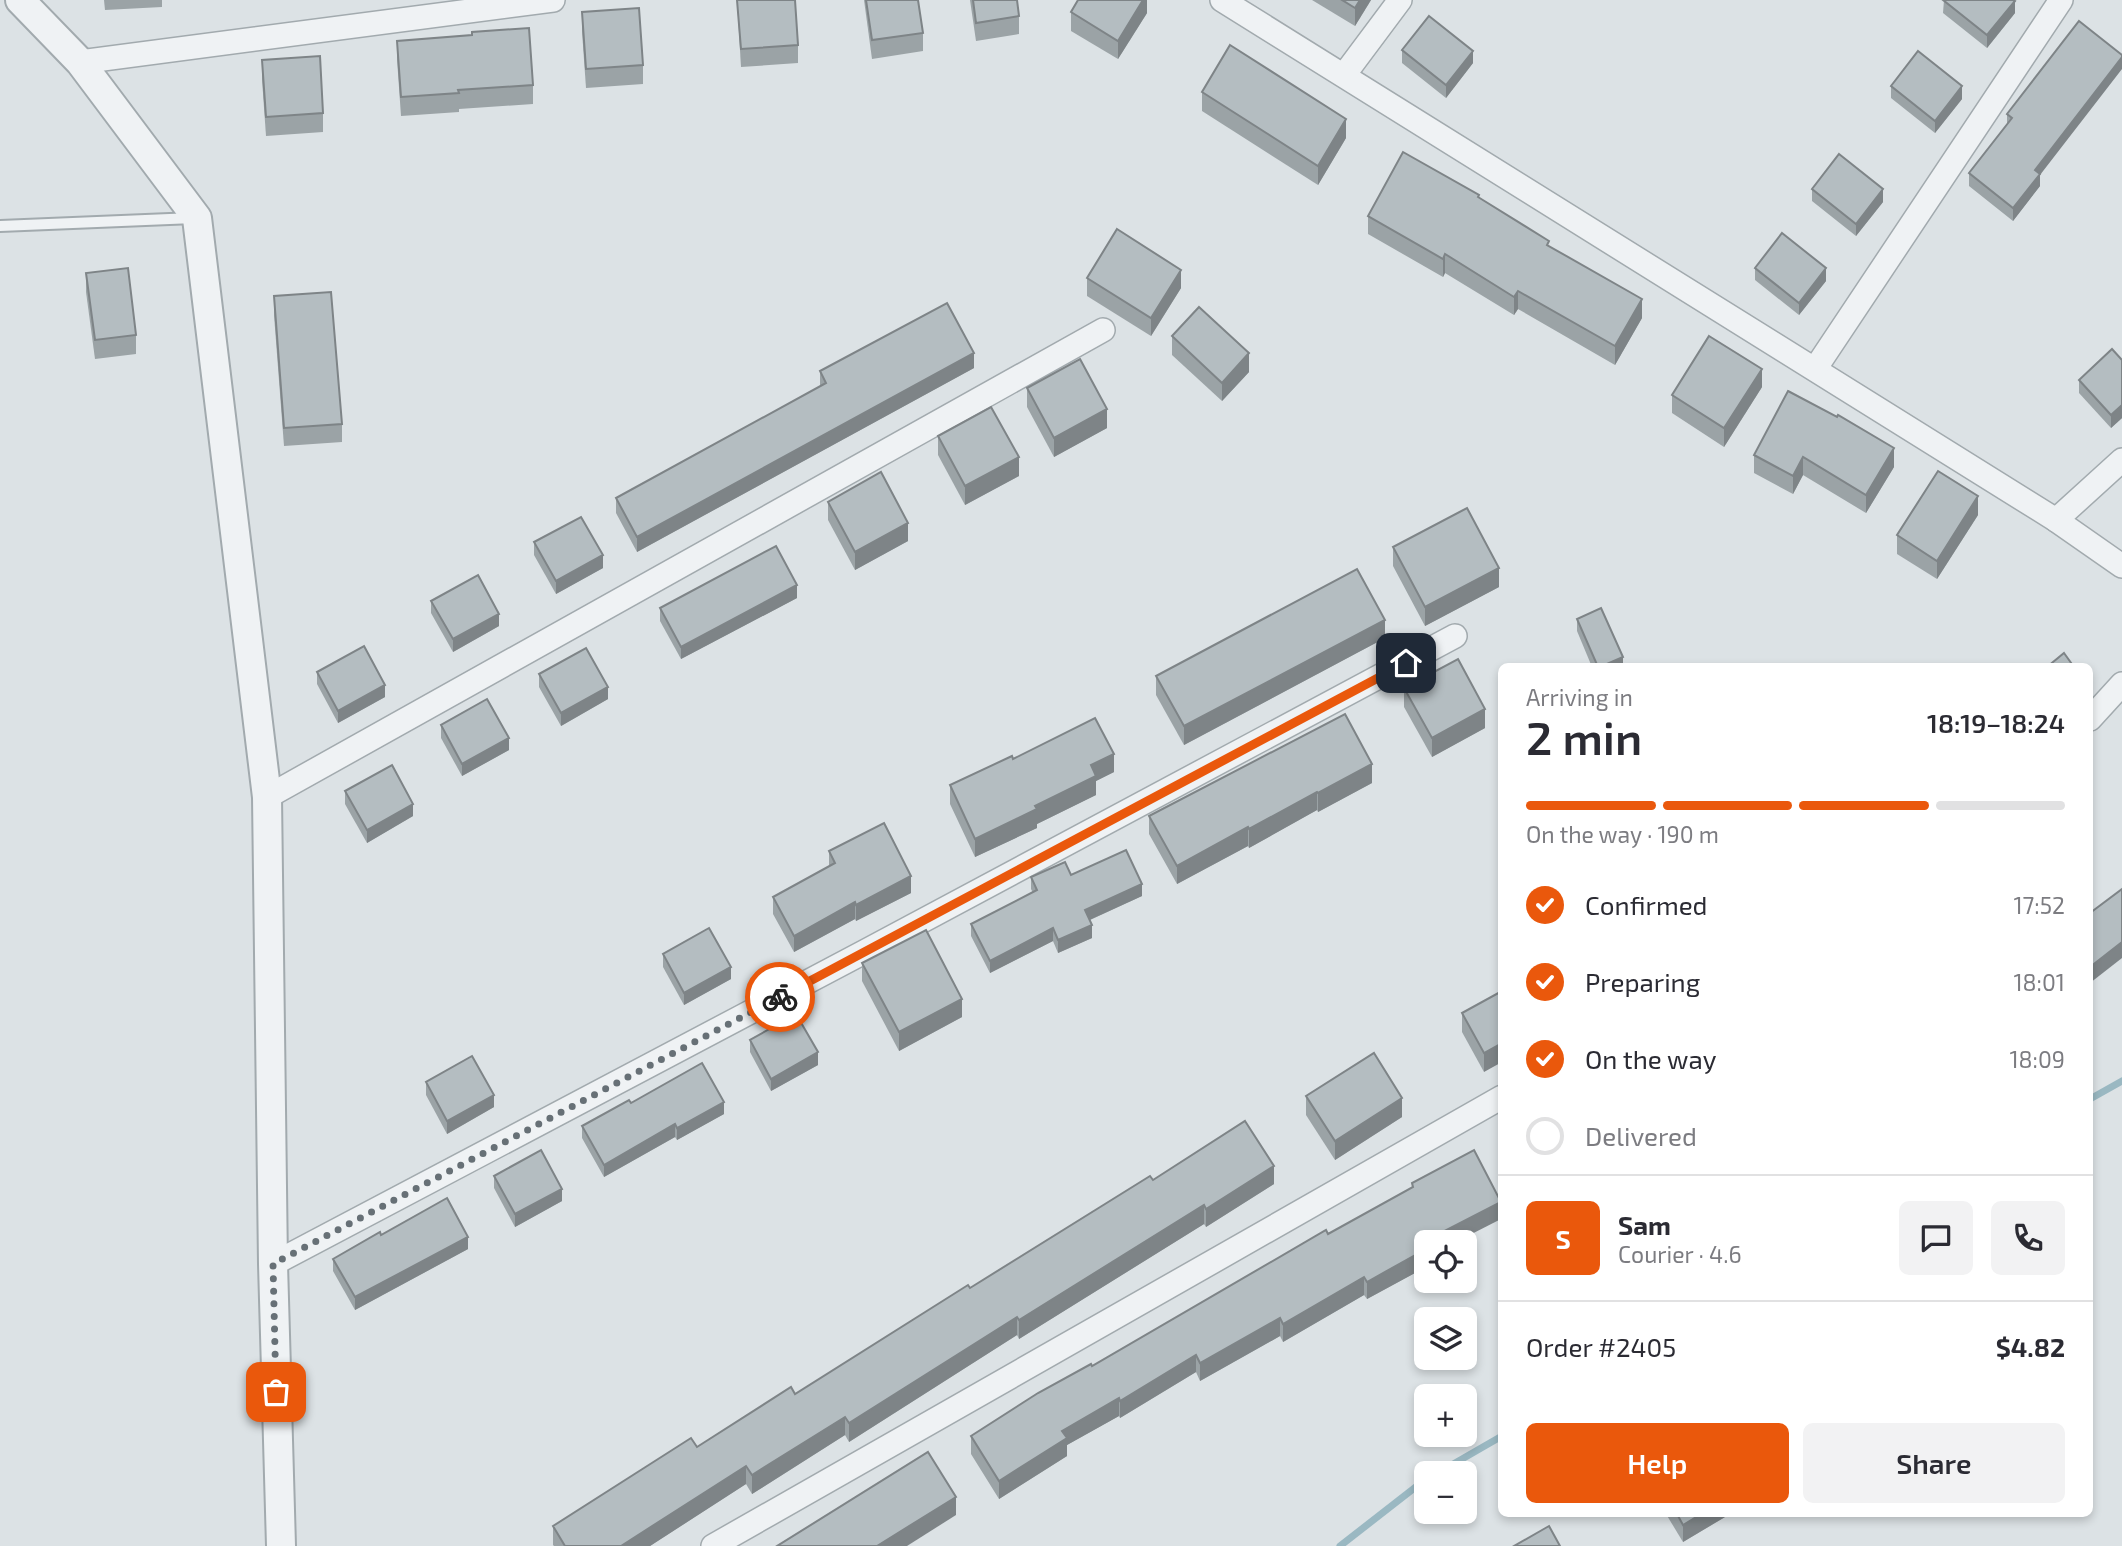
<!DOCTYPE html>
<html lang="en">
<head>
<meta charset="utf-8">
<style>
	:root { --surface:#fff; --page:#f2f2f3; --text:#2b2b33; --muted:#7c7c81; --line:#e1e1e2; --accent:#ea580c }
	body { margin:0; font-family:"Exo 2",sans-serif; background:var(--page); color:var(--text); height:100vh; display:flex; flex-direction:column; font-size:26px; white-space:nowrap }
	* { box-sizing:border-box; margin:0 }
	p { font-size:23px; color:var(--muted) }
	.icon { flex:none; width:38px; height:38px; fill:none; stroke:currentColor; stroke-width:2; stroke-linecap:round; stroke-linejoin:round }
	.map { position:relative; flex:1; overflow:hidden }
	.details { position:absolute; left:1498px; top:663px; width:595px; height:854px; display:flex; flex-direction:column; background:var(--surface); border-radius:10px; box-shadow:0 4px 10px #0003 }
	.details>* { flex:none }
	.controls { position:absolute; left:1414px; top:1230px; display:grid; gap:14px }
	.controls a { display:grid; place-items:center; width:63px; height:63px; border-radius:10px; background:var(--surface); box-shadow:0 4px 10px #0003; font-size:35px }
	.pin { position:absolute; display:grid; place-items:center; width:60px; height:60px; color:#fff; margin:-30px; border-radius:14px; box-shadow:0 4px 10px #0006 }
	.courier { position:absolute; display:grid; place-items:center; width:70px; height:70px; margin:-35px; border:5px solid #ea580c; border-radius:50%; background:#fff; color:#222; box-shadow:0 2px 9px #0007 }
	.summary em { font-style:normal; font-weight:600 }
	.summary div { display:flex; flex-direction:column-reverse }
	.summary { display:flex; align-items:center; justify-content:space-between; height:119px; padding:0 28px }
	h1 { font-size:46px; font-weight:600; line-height:52px }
	.bar { display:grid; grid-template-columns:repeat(4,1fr); gap:10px 7px; align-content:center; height:84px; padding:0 28px }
	.bar i { height:9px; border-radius:5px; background:var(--line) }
	.bar .selected { background:var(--accent) }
	.bar p { grid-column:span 4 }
	.line { display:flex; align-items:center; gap:18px; padding:0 28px; border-top:2px solid var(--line) }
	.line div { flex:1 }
	.round { display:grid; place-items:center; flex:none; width:74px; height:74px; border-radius:10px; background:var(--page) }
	ol { padding:0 28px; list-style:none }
	li { display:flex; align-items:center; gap:21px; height:77px }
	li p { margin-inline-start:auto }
	li .icon { padding:7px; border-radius:50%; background:var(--accent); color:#fff; stroke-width:4 }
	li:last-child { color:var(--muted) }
	li i { width:38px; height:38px; border:4px solid var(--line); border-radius:50% }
	.button { display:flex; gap:14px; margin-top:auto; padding:14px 28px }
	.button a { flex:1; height:80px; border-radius:10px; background:var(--accent); color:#fff; font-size:28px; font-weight:600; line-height:80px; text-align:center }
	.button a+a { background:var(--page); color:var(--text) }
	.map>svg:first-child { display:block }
</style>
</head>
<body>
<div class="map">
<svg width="2122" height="1546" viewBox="0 0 2122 1546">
	<rect width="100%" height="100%" fill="#dce2e5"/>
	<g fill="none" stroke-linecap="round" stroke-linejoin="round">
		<g stroke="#9ab8c2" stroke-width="7">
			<polyline points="2090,1099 2122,1081"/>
			<polyline points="1436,1474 1502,1436"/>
			<polyline points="1340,1546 1426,1479"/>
		</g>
		<g stroke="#a2aaae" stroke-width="14">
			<polyline id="service" points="0,226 194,218"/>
		</g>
		<g stroke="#a2aaae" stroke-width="26">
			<g id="minor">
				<polyline points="1222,0 2056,520 2122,566"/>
				<polyline points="80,62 553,0"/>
				<polyline points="1344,75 1400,0"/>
				<polyline points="1815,369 2061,0"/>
				<polyline points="2056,520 2122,460"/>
				<polyline points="2090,719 2122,684"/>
				<polyline points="267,797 1103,330"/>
				<polyline points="273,1264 866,951 1455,636"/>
				<polyline points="713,1546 1502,1097"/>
			</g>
		</g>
		<g stroke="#a2aaae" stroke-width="32">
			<polyline id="tertiary" points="20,0 80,62 197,218 267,797 273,1264 281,1546"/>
		</g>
		<use href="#service" stroke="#eff2f4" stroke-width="10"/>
		<use href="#minor" stroke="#eff2f4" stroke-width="23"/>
		<use href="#tertiary" stroke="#eff2f4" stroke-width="28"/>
	</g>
	<g fill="#9ba3a6">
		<polygon points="104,0 162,0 162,7 105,10"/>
		<polygon points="737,0 795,0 798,45 798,63 741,67"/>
		<polygon points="864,0 918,0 923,33 923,51 872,59"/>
		<polygon points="970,0 1017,0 1019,16 1019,34 976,41"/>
		<polygon points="1147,0 1147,13 1118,59 1071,31 1071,12"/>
		<polygon points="1312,0 1371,0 1355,26"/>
		<polygon points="1944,0 2015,13 1987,48 1943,13"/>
		<polygon points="582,12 643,65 643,84 586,88 582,31"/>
		<polygon points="2079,21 2040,175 2040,186 2013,221 1969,186 1969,173 2007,125 2007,114"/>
		<polygon points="397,41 533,85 533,104 459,109 459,112 401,116 397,59"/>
		<polygon points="1402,50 1473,63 1446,98 1402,63"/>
		<polygon points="262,60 323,113 323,132 266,136 262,79"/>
		<polygon points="1891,86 1962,99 1935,133 1891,98"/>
		<polygon points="1202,92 1346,138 1318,185 1202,111"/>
		<polygon points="1812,189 1883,202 1856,236 1812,201"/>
		<polygon points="1479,198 1549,246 1642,318 1615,365 1518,309 1514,315 1445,273 1443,277 1368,234 1368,216"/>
		<polygon points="1755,268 1826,281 1799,315 1755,280"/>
		<polygon points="86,273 136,335 136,354 95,359 86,292"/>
		<polygon points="1087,278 1181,288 1151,336 1087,296"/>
		<polygon points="274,296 342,424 342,442 284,446 274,315"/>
		<polygon points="1172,336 1249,372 1222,401 1172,355"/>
		<polygon points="2122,360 2122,418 2111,428 2079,393 2079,380"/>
		<polygon points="974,368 637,552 616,513 616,498 820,387 820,371"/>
		<polygon points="1762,387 1724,447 1672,413 1672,395"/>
		<polygon points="1027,388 1107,428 1054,457 1027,407"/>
		<polygon points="1788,391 1894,467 1866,513 1803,475 1793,494 1754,473 1754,455"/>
		<polygon points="938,436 1019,476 965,505 938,455"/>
		<polygon points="828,502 908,541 855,570 828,520"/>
		<polygon points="1978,515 1937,579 1897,554 1897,535"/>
		<polygon points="534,542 603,568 556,594 534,555"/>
		<polygon points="1393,547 1499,587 1425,626 1393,566"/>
		<polygon points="797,598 681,659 660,621 660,608"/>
		<polygon points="431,601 499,626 453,652 431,613"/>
		<polygon points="1577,619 1623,667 1592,667 1577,631"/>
		<polygon points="1385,638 1184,745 1156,695 1156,676"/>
		<polygon points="317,672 385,697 338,723 317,684"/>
		<polygon points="539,674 608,699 561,726 539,687"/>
		<polygon points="1404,688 1485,728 1432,757 1404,707"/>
		<polygon points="441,725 509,750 462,776 441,738"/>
		<polygon points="1013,759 1114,772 1096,781 1096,795 1037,824 1037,828 975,857 950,804 950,785"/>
		<polygon points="1372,783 1318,812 1317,810 1249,848 1248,846 1177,884 1149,834 1149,816"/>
		<polygon points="345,791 413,816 367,843 345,804"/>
		<polygon points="829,851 911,893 856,921 855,919 794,952 773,914 773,897 829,866"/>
		<polygon points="1071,875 1142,896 1090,920 1092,938 1058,953 1053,941 990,973 971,936 971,924 1033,893 1031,889 1031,877"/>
		<polygon points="663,954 731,979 684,1005 663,967"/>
		<polygon points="862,963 962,1017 899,1051 862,981"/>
		<polygon points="1502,991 1484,1072 1462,1032 1462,1013"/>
		<polygon points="750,1040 818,1065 771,1091 750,1052"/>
		<polygon points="426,1082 494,1107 447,1134 426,1095"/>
		<polygon points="1306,1096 1402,1117 1335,1160 1306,1115"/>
		<polygon points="631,1103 724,1114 677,1140 675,1137 604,1177 582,1138 582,1126"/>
		<polygon points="494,1176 562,1201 515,1227 494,1188"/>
		<polygon points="1153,1180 1274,1184 1206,1227 1204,1224 1019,1339 1017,1335 849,1442 845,1435 752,1494 746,1484 650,1546 554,1546 553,1545 553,1526 795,1394 970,1288"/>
		<polygon points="1412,1183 1501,1219 1426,1242 1426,1267 1367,1299 1364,1295 1283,1342 1280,1336 1200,1381 1196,1372 1120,1418 1119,1416 1067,1445 1067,1456 999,1499 971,1454 971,1436 1092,1366 1412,1188"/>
		<polygon points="381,1235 468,1249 355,1310 333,1271 333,1259"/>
		<polygon points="1666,1514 1730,1514 1683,1542"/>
	</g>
	<g fill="#7e8487">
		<polygon points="1143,0 1147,0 1147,13 1118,59 1118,41"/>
		<polygon points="1360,0 1371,0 1355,26 1355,8"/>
		<polygon points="2015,1 2015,13 1987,48 1987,35"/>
		<polygon points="1473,51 1473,63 1446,98 1446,85"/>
		<polygon points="2122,57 2122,69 2040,175 2040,186 2013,221 2013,208 2035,170"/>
		<polygon points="1962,86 1962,99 1935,133 1935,121"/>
		<polygon points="1346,119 1346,138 1318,185 1318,166"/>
		<polygon points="1883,189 1883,202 1856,236 1856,224"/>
		<polygon points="1445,254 1445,273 1443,277 1443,259"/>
		<polygon points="1826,268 1826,281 1799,315 1799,303"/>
		<polygon points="1181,270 1181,288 1151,336 1151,318"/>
		<polygon points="1518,291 1518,309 1514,315 1514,297"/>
		<polygon points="1642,299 1642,318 1615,365 1615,346"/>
		<polygon points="974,353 974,368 637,552 637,537"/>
		<polygon points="1249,353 1249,372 1222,401 1222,383"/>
		<polygon points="1762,369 1762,387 1724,447 1724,428"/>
		<polygon points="2122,405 2122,418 2111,428 2111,415"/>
		<polygon points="1107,409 1107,428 1054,457 1054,438"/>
		<polygon points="1894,448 1894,467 1866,513 1866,495"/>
		<polygon points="1019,457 1019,476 965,505 965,486"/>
		<polygon points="1803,457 1803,475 1793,494 1793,476"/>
		<polygon points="1978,496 1978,515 1937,579 1937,561"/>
		<polygon points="908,523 908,541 855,570 855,552"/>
		<polygon points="603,555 603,568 556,594 556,581"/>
		<polygon points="1499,568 1499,587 1425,626 1425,607"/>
		<polygon points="797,585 797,598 681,659 681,647"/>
		<polygon points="499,614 499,626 453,652 453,639"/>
		<polygon points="1385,620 1385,638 1184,745 1184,726"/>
		<polygon points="1623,657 1623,667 1600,667"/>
		<polygon points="385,685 385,697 338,723 338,711"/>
		<polygon points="608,687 608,699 561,726 561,713"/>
		<polygon points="1485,709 1485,728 1432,757 1432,738"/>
		<polygon points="509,738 509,750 462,776 462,764"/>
		<polygon points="1114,754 1114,772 1096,781 1096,795 1037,824 1037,828 975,857 975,839 1091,765"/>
		<polygon points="1372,764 1372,783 1318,812 1318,793"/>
		<polygon points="1317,792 1317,810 1249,848 1249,829"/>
		<polygon points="413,804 413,816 367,843 367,830"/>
		<polygon points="1248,827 1248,846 1177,884 1177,866"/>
		<polygon points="911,876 911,893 856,921 856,905"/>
		<polygon points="1142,884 1142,896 1085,922 1085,910"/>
		<polygon points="855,902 855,919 794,952 794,936"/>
		<polygon points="1092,925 1092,938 1058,953 1058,940"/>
		<polygon points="1053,928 1053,941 990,973 990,961"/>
		<polygon points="2122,942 2122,958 2090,983 2090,967"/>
		<polygon points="731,967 731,979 684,1005 684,993"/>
		<polygon points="962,999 962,1017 899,1051 899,1032"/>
		<polygon points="1502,1043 1502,1062 1484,1072 1484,1053"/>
		<polygon points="818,1052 818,1065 771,1091 771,1079"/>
		<polygon points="494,1095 494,1107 447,1134 447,1121"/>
		<polygon points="1402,1098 1402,1117 1335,1160 1335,1141"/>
		<polygon points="724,1102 724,1114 677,1140 677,1128"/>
		<polygon points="675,1124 675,1137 604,1177 604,1165"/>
		<polygon points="1274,1166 1274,1184 1206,1227 1206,1209"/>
		<polygon points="562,1189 562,1201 515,1227 515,1214"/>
		<polygon points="1501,1202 1501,1219 1456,1242 1433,1242 1433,1237"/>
		<polygon points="1204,1205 1204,1224 1019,1339 1019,1320"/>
		<polygon points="468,1237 468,1249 355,1310 355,1297"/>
		<polygon points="1426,1249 1426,1267 1367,1299 1367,1282"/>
		<polygon points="1364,1277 1364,1295 1283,1342 1283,1324"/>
		<polygon points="1017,1317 1017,1335 849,1442 849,1423"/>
		<polygon points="1280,1318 1280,1336 1200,1381 1200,1363"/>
		<polygon points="1196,1355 1196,1372 1120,1418 1120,1401"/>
		<polygon points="1119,1398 1119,1416 1067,1445 1067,1456 999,1499 999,1481 1062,1431"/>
		<polygon points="845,1417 845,1435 752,1494 752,1475"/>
		<polygon points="746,1466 746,1484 650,1546 621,1546"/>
		<polygon points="956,1497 956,1515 907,1546 877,1546"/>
		<polygon points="1701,1514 1730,1514 1683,1542 1683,1525"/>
	</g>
	<g fill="#b4bdc1" stroke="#7e8487" stroke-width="2">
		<polygon points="737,0 795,0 798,45 741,49"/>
		<polygon points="866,0 918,0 923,33 872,40"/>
		<polygon points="973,0 1017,0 1019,16 976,23"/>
		<polygon points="1078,0 1143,0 1118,41 1071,12"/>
		<polygon points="1342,0 1360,0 1355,8"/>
		<polygon points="1943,0 2013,0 2015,1 1987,35"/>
		<polygon points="639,8 643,65 586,69 582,12"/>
		<polygon points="1429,16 1473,51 1446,85 1402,50"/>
		<polygon points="2079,21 2122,55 2122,57 2035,170 2040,174 2013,208 1969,173 2012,118 2007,114"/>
		<polygon points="529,28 533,85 458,90 459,93 401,97 397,41 472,35 472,32"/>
		<polygon points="1230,45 1346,119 1318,166 1202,92"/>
		<polygon points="1918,51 1962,86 1935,121 1891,86"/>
		<polygon points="320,56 323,113 266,117 262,60"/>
		<polygon points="1403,152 1479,195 1478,197 1549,241 1547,245 1642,299 1615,346 1518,291 1514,297 1445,254 1443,259 1368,216"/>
		<polygon points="1839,154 1883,189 1856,224 1812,189"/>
		<polygon points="1117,229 1181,270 1151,318 1087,278"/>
		<polygon points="1782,233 1826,268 1799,303 1755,268"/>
		<polygon points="128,268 136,335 95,340 86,273"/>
		<polygon points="331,292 342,424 284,428 274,296"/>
		<polygon points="947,303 974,353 637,537 616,498 826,383 820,371"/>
		<polygon points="1199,307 1249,353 1222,383 1172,336"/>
		<polygon points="1709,336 1762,369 1724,428 1672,395"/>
		<polygon points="2112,349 2122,360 2122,405 2111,415 2079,380"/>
		<polygon points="1080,359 1107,409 1054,438 1027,388"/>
		<polygon points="1788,391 1837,417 1838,415 1894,448 1866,495 1803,457 1793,476 1754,455"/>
		<polygon points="991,407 1019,457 965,486 938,436"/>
		<polygon points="1938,471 1978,496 1937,561 1897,535"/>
		<polygon points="881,472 908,523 855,552 828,502"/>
		<polygon points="1467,508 1499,568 1425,607 1393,547"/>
		<polygon points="581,517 603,555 556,581 534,542"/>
		<polygon points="776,546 797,585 681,647 660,608"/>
		<polygon points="1357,569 1385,620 1184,726 1156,676"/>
		<polygon points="478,575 499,614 453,639 431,601"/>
		<polygon points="1601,608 1623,657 1600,667 1598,667 1577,619"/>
		<polygon points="364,646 385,685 338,711 317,672"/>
		<polygon points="586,648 608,687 561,713 539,674"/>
		<polygon points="2064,653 2074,667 2047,667"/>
		<polygon points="1458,659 1485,709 1432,738 1404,688"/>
		<polygon points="487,699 509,738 462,764 441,725"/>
		<polygon points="1345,714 1372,764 1318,793 1317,792 1249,829 1248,827 1177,866 1149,816"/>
		<polygon points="1095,718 1114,754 1091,765 1096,776 1035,806 1037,809 975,839 950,785 1012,756 1013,759"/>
		<polygon points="392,765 413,804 367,830 345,791"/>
		<polygon points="884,823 911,876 856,905 855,902 794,936 773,897 835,863 829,851"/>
		<polygon points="1126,850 1142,884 1085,910 1092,925 1058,940 1053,928 990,961 971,924 1037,890 1031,877 1065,862 1071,875"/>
		<polygon points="2122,889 2122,942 2090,967 2090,913"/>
		<polygon points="709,928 731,967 684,993 663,954"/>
		<polygon points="926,930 962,999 899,1032 862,963"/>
		<polygon points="1502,991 1502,1043 1484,1053 1462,1013"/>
		<polygon points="796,1014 818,1052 771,1079 750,1040"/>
		<polygon points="1374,1053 1402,1098 1335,1141 1306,1096"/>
		<polygon points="472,1056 494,1095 447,1121 426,1082"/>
		<polygon points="702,1063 724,1102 677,1128 675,1124 604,1165 582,1126 629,1100 631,1103"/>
		<polygon points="1245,1121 1274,1166 1206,1209 1204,1205 1019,1320 1017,1317 849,1423 845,1417 752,1475 746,1466 621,1546 565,1546 553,1526 691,1438 697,1447 791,1387 795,1394 968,1285 970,1288 1150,1176 1153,1180"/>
		<polygon points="541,1150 562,1189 515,1214 494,1176"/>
		<polygon points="1474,1150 1501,1202 1433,1237 1436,1242 1426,1242 1426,1249 1367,1282 1364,1277 1283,1324 1280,1318 1200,1363 1196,1355 1120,1401 1119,1398 1062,1431 1067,1438 999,1481 971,1436 1038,1393 1091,1364 1092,1366 1326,1230 1328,1234 1413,1187 1412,1183"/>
		<polygon points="447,1198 468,1237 355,1297 333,1259 380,1232 381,1235"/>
		<polygon points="928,1452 956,1497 877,1546 777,1546"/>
		<polygon points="1677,1514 1701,1514 1683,1525"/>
		<polygon points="1549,1526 1560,1546 1514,1546"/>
	</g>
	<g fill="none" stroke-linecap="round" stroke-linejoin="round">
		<polyline stroke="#677076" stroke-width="7" stroke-dasharray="0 12.6" points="276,1392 273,1264 780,997"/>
		<polyline stroke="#ea580c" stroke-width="9" points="780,997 1406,663"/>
	</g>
</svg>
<div class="controls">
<a><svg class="icon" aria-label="locate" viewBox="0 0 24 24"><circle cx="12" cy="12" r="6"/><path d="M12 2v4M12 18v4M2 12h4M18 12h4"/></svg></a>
<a><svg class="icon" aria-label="layers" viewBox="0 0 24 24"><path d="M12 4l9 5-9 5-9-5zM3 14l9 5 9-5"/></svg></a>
<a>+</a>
<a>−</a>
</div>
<div class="pin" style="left:276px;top:1392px;background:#ea580c"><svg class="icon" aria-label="bag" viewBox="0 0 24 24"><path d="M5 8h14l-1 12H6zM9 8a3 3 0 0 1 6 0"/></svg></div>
<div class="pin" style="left:1406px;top:663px;background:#1f2937"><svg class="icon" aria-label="home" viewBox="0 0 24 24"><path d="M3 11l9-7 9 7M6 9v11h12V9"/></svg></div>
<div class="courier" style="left:780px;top:997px"><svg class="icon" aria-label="bike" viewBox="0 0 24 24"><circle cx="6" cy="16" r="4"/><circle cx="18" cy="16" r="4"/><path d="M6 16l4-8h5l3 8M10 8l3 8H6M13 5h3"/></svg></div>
<section class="details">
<div class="summary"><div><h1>2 min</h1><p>Arriving in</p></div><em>18:19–18:24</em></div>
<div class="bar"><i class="selected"></i><i class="selected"></i><i class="selected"></i><i></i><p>On the way · 190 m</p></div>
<ol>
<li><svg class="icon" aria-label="check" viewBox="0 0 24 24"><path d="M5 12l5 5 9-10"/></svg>Confirmed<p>17:52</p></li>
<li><svg class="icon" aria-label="check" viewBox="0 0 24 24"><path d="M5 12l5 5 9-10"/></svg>Preparing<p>18:01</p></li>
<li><svg class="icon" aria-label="check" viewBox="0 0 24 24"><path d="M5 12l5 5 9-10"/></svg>On the way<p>18:09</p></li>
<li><i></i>Delivered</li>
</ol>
<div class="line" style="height:126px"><b class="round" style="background:var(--accent);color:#fff">S</b><div><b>Sam</b><p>Courier · 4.6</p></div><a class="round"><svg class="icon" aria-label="chat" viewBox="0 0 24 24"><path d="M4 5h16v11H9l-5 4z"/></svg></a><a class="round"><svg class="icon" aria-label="phone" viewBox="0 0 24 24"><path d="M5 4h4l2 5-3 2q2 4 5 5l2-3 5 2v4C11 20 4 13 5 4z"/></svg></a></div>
<div class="line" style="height:91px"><div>Order #2405</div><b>$4.82</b></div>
<div class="button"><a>Help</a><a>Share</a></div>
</section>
</div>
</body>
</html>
